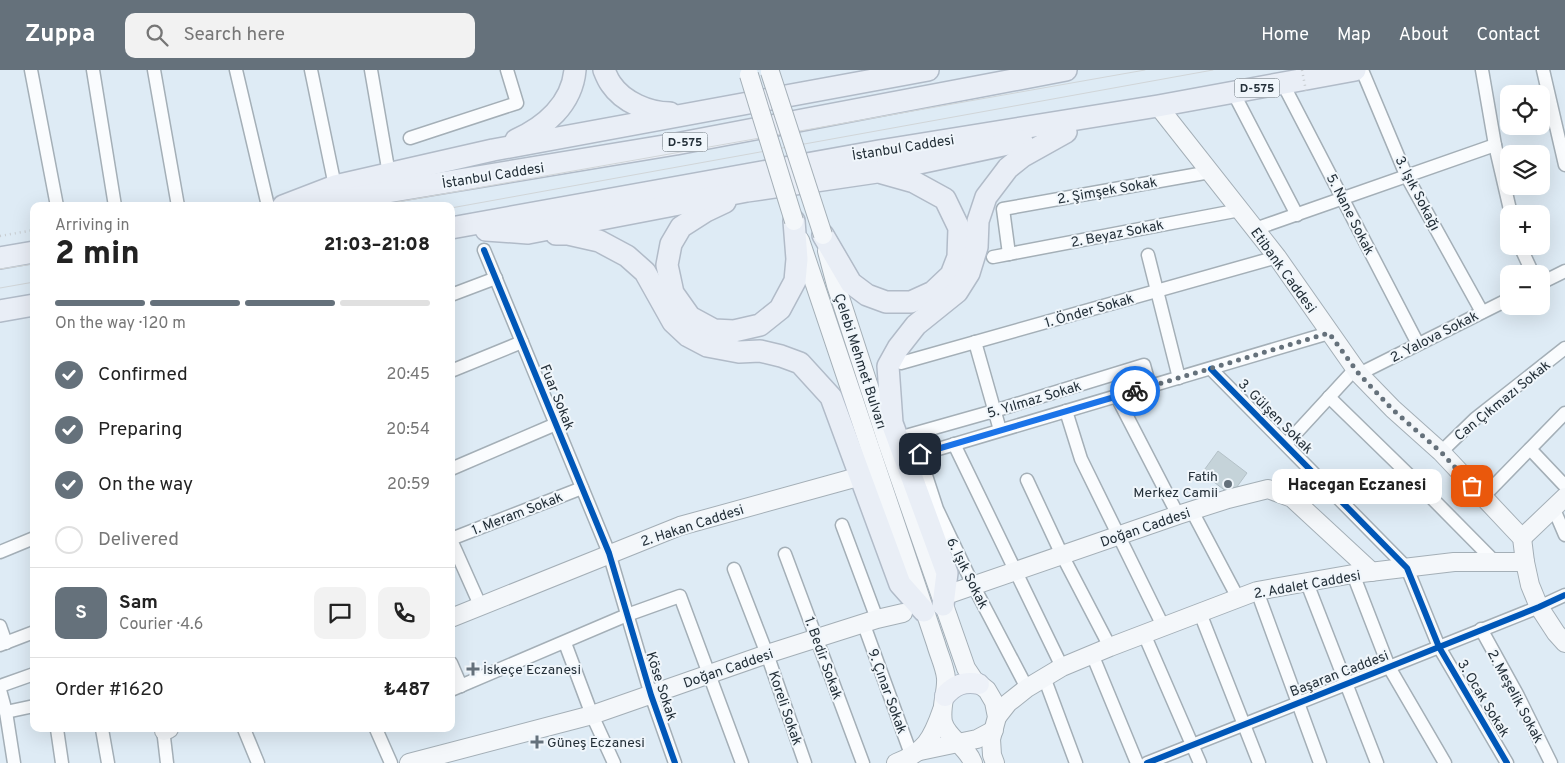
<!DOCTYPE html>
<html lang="en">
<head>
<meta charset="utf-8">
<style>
	:root { --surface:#fff; --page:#f2f2f2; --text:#222; --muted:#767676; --line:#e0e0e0; --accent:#65717b }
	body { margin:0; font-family:Overpass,sans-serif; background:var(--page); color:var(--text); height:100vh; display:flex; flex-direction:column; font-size:19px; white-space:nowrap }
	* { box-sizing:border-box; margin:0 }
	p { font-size:16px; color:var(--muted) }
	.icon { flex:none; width:28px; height:28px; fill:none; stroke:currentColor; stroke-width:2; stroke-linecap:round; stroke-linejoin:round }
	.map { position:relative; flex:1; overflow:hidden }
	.side { position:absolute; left:30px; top:132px; width:425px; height:530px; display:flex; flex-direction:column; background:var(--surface); border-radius:10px; box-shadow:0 5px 20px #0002 }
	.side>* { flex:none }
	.fabs { position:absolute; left:1500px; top:15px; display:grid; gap:10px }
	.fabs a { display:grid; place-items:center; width:50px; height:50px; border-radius:10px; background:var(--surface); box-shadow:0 5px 20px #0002; font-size:25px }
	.pin { position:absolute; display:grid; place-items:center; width:42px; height:42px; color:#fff; margin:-21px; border-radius:10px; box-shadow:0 2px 8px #0006 }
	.courier { position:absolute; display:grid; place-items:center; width:50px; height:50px; margin:-25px; border:4px solid #1a73e8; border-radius:50%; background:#fff; color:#222; box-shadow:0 1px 6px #0007 }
	.bubble { position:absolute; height:35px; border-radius:10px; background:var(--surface); box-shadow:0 5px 20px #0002; font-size:16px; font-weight:800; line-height:35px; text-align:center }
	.overview em { font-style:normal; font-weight:800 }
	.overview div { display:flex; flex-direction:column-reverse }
	.overview { display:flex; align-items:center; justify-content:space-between; height:85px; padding:0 25px }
	h1 { font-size:32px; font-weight:800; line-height:38px }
	.bar { display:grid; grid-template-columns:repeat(4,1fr); gap:8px 5px; align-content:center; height:60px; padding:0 25px }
	.bar i { height:6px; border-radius:4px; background:var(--line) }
	.bar .current { background:var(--accent) }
	.bar p { grid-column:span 4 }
	.line { display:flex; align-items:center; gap:12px; padding:0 25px; border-top:1px solid var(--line) }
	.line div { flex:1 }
	.round { display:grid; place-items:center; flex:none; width:52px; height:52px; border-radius:10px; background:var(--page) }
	ol { padding:0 25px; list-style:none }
	li { display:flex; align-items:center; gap:15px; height:55px }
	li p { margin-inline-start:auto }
	li .icon { padding:5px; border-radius:50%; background:var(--accent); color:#fff; stroke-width:4 }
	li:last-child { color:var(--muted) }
	li i { width:28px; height:28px; border:2px solid var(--line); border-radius:50% }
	header { display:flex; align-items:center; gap:30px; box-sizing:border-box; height:70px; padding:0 25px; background:var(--accent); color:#fff }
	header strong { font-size:24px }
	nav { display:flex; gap:28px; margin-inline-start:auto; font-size:18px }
	.search { width:350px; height:45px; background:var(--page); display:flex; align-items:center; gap:12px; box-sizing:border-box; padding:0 18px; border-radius:10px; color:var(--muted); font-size:19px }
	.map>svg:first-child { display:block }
</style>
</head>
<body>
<header>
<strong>Zuppa</strong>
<div class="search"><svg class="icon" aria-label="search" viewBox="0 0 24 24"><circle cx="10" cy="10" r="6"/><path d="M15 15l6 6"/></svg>Search here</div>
<nav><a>Home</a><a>Map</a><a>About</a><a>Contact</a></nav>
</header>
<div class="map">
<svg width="1565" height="693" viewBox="0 0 1565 693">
	<rect width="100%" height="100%" fill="#deebf5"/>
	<polygon fill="#c5d3d9" stroke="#b4c1c8" points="1218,381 1247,403 1231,425 1202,403"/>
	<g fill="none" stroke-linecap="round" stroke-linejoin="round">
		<g stroke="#a4afb7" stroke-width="15">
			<g id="minor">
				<polyline points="31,0 57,136"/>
				<polyline points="93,0 115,136"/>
				<polyline points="154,0 178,136"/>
				<polyline points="236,0 268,136"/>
				<polyline points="311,0 335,116"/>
				<polyline points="371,0 389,104"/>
				<polyline points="1362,0 1406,105 1482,242"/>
				<polyline points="1482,0 1495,75 1511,144"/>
				<polyline points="1543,0 1565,95"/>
				<polyline points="1283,14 1418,274"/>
				<polyline points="1233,22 1297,145"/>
				<polyline points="410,68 517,33 507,0"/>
				<polyline points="1255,159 1495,75"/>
				<polyline points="1520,176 1533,204"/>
				<polyline points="484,180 609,483 651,625 675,693"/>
				<polyline points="1009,184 1003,139 1210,102"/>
				<polyline points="1148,185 1179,308"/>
				<polyline points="993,187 1240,140"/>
				<polyline points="1541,213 1565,201"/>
				<polyline points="451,225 496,208"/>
				<polyline points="975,272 1000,360"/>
				<polyline points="901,293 1277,187"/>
				<polyline points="1211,299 1407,498 1439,577 1507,693"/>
				<polyline points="451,301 522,272"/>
				<polyline points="1359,304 1509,229"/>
				<polyline points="1117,327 1178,445"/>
				<polyline points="1329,327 1409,405 1496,493"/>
				<polyline points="1066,341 1081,389 1163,556"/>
				<polyline points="902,367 994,341 1144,295 1150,317"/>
				<polyline points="954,374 1062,597"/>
				<polyline points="1286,374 1355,299"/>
				<polyline points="1530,379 1565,416"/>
				<polyline points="1441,382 1475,349 1565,278"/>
				<polyline points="919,384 937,439 973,515 1027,618"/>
				<polyline points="908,388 1329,263"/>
				<polyline points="451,399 556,354"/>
				<polyline points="1027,410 1062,485 1110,577"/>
				<polyline points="1483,427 1565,343"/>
				<polyline points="1553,437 1565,465"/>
				<polyline points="1192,441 1238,528"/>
				<polyline points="842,455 877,549"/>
				<polyline points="451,469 582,418"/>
				<polyline points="451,470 480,535"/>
				<polyline points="0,482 34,468"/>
				<polyline points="785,484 863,693"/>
				<polyline points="734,499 767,584 805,693"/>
				<polyline points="1353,504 1389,597 1445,693"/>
				<polyline points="1307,513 1377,693"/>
				<polyline points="1257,521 1320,693"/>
				<polyline points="1200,543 1259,693"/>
				<polyline points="864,555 912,687"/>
				<polyline points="0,556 6,573"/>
				<polyline points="1481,559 1518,626 1551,693"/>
				<polyline points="1144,564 1200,693"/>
				<polyline points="565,573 592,645 614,693"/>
				<polyline points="0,575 34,562"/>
				<polyline points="1092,584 1137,693"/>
				<polyline points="451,593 461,616"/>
				<polyline points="1044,607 1076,693"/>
				<polyline points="0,616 34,604"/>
				<polyline points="0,620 6,642 14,693"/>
				<polyline points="451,620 627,545 680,526 742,693"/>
				<polyline points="6,642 34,636"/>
				<polyline points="57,659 62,693"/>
				<polyline points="102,659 108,693"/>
				<polyline points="163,659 167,693"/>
				<polyline points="244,659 258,693"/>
				<polyline points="376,659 391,693"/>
				<polyline points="1147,693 1389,597 1539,537 1565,525"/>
			</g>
		</g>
		<g stroke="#a4afb7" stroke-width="20">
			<g id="secondary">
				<polyline points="1158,36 1277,187 1359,304 1393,339 1441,382 1522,468 1525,492 1530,515 1539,537 1556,563 1565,573"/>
				<path d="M 800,170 L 936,574 C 939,585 945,597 946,608 C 947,623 940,637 943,652 C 947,668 967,676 973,693"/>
				<polyline points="827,181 836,215 887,372 966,598 974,610 987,620 994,632 997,647 991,669 992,685 995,693"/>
				<polyline points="1522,468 1565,427"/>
				<polyline points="952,523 1178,445 1228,429 1268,419 1292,428 1372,502"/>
				<polyline points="451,548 680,456 854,408"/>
				<polyline points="997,647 1008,633 1027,618 1062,597 1110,577 1257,521 1353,504 1454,492 1525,492"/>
				<polyline points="164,661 169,659"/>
				<polyline points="920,681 977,669 994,660"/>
				<polyline points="409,693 592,645 767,584 877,549 903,543"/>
				<path d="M 896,693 C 925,682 932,669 942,640"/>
			</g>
		</g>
		<g stroke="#b1bbc8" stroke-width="22">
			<path id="primary" d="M 945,626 C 954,615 964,611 979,614"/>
		</g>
		<g stroke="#b1bbc8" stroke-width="24">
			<g id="trunk">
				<path d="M 604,0 C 606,5 608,10 611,14 C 623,32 649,43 670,43"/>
				<path d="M 516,70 C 545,57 572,34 575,0"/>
				<polyline points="725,132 706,141 681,157 671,174 667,195 673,223 690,247 714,260 734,261 760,255 780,239 795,211 797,189 794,151"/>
				<polyline points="283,136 335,116 493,80 928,0"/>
				<polyline points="303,136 676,74 1066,0"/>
				<polyline points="451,158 879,81 1158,36 1355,0"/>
				<polyline points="486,160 528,163 747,121 877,102 1022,71"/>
				<polyline points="556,164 568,164 599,171 627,186 645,202 673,252 688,266 707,276 739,282 760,281 781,286 800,293 831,327 900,514 924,541"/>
				<polyline points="823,165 851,213 867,225 886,232 911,232 933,222 951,205 958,187 959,158 945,129 914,112 882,103"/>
				<polyline points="0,188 34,182"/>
				<polyline points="0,241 34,235"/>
				<polyline points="943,535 947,503 892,353 888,296 898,278 916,255 957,222 969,203 977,177 978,151 986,127 1008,98 1023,86 1066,62"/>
			</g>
		</g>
		<polyline stroke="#c7ccd0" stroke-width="2.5" stroke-dasharray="1 4" stroke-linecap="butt" points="0,166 34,160"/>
		<use href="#minor" stroke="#fafcfe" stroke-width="12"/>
		<use href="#secondary" stroke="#f4f7fa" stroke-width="18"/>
		<use href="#primary" stroke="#edf1f8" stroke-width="20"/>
		<use href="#trunk" stroke="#e9eef6" stroke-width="21"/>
		<g stroke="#d0d5d8" stroke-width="1">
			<polyline points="375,136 1145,0"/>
			<polyline points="451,138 1213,0"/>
			<polyline points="0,199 34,194"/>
			<polyline points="0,218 34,212"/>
		</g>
		<g stroke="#a4afb7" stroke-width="20" stroke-linecap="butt">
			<g id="secondary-bridge">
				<polyline points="770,2 823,165"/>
				<polyline points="749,5 794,151"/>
			</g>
		</g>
		<polyline stroke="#c7ccd0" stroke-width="2.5" stroke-dasharray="1 4" stroke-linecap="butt" points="1302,0 1306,21"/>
		<use href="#secondary-bridge" stroke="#f4f7fa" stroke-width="18"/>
		<g stroke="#f0f6fb" stroke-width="9">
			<g id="cycleway">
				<polyline points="484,180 609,483 651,625 675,693"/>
				<polyline points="1211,299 1407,498 1439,577 1507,693"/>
				<polyline points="1147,693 1389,597 1539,537 1565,525"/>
			</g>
		</g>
		<use href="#cycleway" stroke="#0057b8" stroke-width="6"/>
	</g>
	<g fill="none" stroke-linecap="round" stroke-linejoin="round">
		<polyline stroke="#65717b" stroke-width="5" stroke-dasharray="0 9" points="1135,321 1329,263 1359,304 1393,340 1441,382 1472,416"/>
		<polyline stroke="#1a73e8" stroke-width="6" points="920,384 1135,321"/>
	</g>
	<g fill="#65717b" stroke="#f0f6fb" stroke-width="2">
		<circle cx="1228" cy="414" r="5"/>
		<path d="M470.5 591.5h5v5h5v5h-5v5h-5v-5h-5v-5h5z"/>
		<path d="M534.5 664.5h5v5h5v5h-5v5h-5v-5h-5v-5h5z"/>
	</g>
	<g text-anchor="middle" stroke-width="4" stroke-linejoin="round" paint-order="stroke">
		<g fill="#f0f6fb" stroke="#616b73" stroke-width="1">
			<rect x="1234.5" y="8.5" width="45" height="19" rx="4"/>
			<rect x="662.5" y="62.5" width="45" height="19" rx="4"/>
		</g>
		<g font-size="12" font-weight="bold" fill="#243039">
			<text x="1257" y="22">D-575</text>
			<text x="685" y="76">D-575</text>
		</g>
		<g font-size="14" fill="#243039" stroke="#f0f6fb">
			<text transform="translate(903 77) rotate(-9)" y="5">İstanbul Caddesi</text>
			<text transform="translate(493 105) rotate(-9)" y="5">İstanbul Caddesi</text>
			<text transform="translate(1107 120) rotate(-10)" y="5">2. Şimşek Sokak</text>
			<text transform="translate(1418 123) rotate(63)" y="5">3. Işık Sokağı</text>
			<text transform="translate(1351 144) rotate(63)" y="5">5. Nane Sokak</text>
			<text transform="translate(1117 163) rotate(-11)" y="5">2. Beyaz Sokak</text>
			<text transform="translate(1284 200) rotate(54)" y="5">Etibank Caddesi</text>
			<text transform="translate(1089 240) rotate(-16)" y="5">1. Önder Sokak</text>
			<text transform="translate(1434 266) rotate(-27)" y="5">2. Yalova Sokak</text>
			<text transform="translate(861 291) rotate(72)" y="5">Çelebi Mehmet Bulvarı</text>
			<text transform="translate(558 327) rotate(68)" y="5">Fuar Sokak</text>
			<text transform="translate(1034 329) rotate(-17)" y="5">5. Yılmaz Sokak</text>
			<text transform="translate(1502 330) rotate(-39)" y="5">Can Çıkmazı Sokak</text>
			<text transform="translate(1276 346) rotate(45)" y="5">3. Gülşen Sokak</text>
			<text transform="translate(517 443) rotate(-21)" y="5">1. Meram Sokak</text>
			<text transform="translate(692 455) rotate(-18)" y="5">2. Hakan Caddesi</text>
			<text transform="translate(1145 457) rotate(-19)" y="5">Doğan Caddesi</text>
			<text transform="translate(968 503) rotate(64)" y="5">6. Işık Sokak</text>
			<text transform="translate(1307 514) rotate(-10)" y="5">2. Adalet Caddesi</text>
			<text transform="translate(824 588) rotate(70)" y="5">1. Bedir Sokak</text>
			<text transform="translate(728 598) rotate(-19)" y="5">Doğan Caddesi</text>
			<text transform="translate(1339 603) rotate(-21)" y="5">Başaran Caddesi</text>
			<text transform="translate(662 616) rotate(72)" y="5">Köse Sokak</text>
			<text transform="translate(888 621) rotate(70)" y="5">9. Çınar Sokak</text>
			<text transform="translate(1516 626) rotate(62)" y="5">2. Meşelik Sokak</text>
			<text transform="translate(1484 628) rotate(59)" y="5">3. Ocak Sokak</text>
			<text transform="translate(786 638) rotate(71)" y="5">Koreli Sokak</text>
		</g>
		<g font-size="14" fill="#243039" stroke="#f0f6fb" text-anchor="start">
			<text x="1218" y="411" text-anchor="end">Fatih<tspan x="1218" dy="16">Merkez Camii</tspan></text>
			<text x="483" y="604">İskeçe Eczanesi</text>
			<text x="547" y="677">Güneş Eczanesi</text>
		</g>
	</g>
</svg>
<div class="fabs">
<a><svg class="icon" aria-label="locate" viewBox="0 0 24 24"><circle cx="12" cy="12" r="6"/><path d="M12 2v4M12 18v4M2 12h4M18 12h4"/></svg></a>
<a><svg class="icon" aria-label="layers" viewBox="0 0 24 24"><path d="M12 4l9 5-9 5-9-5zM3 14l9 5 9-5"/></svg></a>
<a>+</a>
<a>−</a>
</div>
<div class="pin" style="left:1472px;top:416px;background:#ea580c"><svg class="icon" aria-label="bag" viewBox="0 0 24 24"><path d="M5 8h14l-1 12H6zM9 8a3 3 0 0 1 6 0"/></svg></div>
<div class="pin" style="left:920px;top:384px;background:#1f2937"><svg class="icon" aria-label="home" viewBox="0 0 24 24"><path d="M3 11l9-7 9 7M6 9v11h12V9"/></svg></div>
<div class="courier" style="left:1135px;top:321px"><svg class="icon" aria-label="bike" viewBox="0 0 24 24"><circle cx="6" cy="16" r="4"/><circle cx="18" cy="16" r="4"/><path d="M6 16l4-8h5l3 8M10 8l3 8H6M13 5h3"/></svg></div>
<div class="bubble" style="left:1272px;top:399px;width:170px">Hacegan Eczanesi</div>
<section class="side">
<div class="overview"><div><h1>2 min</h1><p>Arriving in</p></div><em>21:03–21:08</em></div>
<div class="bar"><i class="current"></i><i class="current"></i><i class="current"></i><i></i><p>On the way · 120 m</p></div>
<ol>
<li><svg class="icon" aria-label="check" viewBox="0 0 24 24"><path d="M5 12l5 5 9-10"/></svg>Confirmed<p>20:45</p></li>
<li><svg class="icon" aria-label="check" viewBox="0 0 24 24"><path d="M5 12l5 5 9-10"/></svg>Preparing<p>20:54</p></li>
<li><svg class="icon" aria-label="check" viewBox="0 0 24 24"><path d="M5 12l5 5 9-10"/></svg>On the way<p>20:59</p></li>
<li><i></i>Delivered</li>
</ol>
<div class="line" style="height:90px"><b class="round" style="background:var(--accent);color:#fff">S</b><div><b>Sam</b><p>Courier · 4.6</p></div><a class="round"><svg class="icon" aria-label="chat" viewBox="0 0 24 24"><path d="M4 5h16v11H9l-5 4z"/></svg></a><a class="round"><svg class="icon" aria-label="phone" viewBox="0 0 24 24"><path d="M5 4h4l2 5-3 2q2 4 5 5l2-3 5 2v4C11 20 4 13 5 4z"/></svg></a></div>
<div class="line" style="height:65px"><div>Order #1620</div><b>₺487</b></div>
</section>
</div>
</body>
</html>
